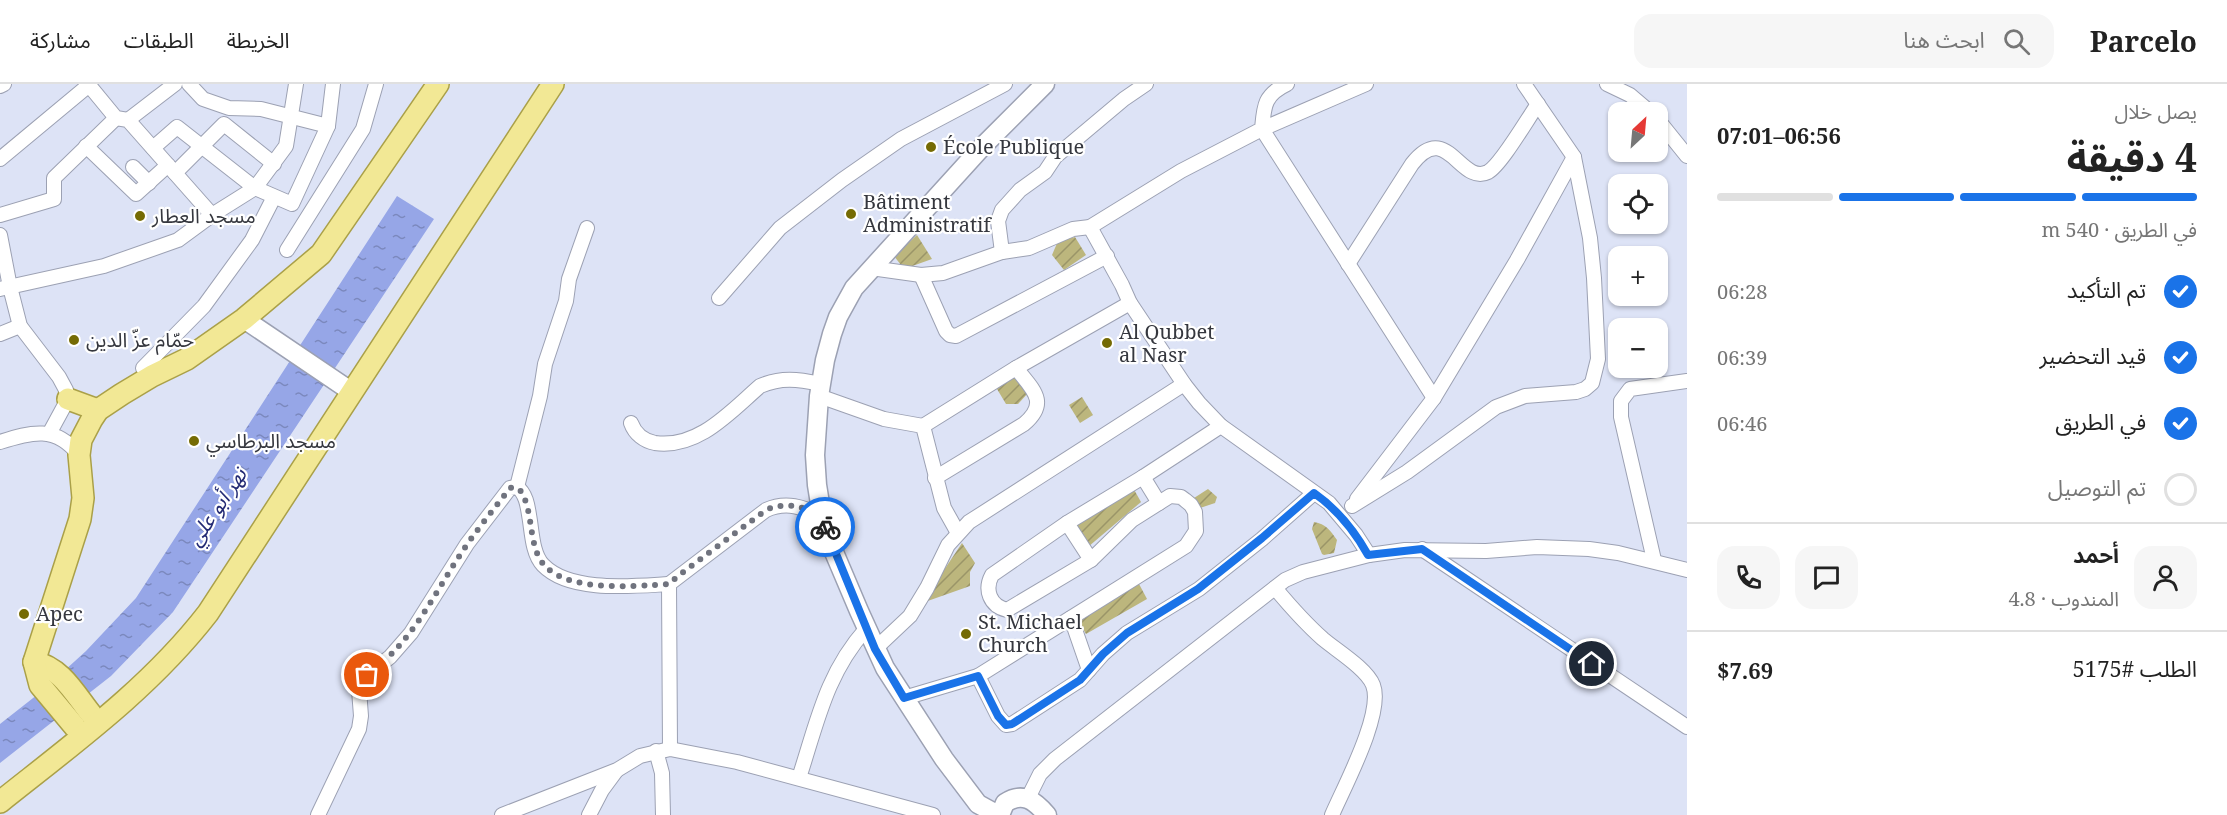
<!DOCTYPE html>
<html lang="ar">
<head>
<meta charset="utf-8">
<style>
	:root { --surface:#fff; --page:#f6f6f6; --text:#222; --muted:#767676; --line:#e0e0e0; --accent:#1a73e8 }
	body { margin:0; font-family:"Noto Serif","Noto Sans Arabic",serif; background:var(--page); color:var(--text); direction:rtl; height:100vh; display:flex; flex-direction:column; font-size:22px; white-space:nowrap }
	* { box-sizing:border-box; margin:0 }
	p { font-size:20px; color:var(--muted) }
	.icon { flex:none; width:33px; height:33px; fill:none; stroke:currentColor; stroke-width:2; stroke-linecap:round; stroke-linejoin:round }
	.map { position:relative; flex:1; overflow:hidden; direction:ltr }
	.drawer { display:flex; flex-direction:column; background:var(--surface); width:540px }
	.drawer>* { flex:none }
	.needle { width:39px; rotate:26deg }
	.tools { position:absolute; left:1608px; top:18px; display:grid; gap:12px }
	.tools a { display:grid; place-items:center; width:60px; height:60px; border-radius:12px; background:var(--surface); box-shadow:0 2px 4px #0004; font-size:30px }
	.pin { position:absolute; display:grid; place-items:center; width:51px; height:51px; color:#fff; margin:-26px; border:3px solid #fff; border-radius:50%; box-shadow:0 2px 6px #0007 }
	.courier { position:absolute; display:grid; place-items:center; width:60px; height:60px; margin:-30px; border:4px solid #1a73e8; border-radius:50%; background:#fff; color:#222; box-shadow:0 2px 8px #0007 }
	.headline em { font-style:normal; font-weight:700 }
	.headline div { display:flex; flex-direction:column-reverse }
	.headline { display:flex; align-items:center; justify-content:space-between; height:102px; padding:0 30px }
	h1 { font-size:39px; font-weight:700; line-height:45px }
	.bar { display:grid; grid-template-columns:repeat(4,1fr); gap:9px 6px; align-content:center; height:72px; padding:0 30px }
	.bar i { height:8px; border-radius:4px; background:var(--line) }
	.bar .current { background:var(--accent) }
	.bar p { grid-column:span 4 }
	.line { display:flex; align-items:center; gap:15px; padding:0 30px; border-top:2px solid var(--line) }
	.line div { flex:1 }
	.round { display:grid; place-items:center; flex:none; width:63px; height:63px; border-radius:18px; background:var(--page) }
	ol { padding:0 30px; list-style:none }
	li { display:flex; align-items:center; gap:18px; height:66px }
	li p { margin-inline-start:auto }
	li .icon { padding:6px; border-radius:50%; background:var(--accent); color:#fff; stroke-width:4 }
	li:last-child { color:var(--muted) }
	li i { width:33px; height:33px; border:3px solid var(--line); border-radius:50% }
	header { display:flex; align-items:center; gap:36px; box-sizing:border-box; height:84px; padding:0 30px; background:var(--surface); border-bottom:2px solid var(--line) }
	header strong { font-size:28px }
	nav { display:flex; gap:33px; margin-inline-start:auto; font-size:21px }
	.search { width:420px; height:54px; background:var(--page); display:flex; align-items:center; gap:15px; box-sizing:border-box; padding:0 21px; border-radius:18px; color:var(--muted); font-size:22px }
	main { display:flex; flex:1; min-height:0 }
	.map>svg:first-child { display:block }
</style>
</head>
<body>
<header>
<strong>Parcelo</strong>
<div class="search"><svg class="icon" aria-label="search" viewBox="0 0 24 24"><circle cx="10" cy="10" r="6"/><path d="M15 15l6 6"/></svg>ابحث هنا</div>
<nav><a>الخريطة</a><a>الطبقات</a><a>مشاركة</a></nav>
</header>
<main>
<section class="drawer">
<div class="headline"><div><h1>4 دقيقة</h1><p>يصل خلال</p></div><em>06:56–07:01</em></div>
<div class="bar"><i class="current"></i><i class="current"></i><i class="current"></i><i></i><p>في الطريق · 540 m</p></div>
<ol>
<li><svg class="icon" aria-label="check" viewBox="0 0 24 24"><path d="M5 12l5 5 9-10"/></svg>تم التأكيد<p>06:28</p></li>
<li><svg class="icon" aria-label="check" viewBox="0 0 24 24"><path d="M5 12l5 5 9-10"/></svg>قيد التحضير<p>06:39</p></li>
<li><svg class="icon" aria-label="check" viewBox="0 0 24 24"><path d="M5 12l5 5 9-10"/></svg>في الطريق<p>06:46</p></li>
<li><i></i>تم التوصيل</li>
</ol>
<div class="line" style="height:108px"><a class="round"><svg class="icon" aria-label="person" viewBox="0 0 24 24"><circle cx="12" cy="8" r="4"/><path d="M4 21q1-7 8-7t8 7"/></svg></a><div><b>أحمد</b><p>المندوب · 4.8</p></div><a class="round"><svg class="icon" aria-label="chat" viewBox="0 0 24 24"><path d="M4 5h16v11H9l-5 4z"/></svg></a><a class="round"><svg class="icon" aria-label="phone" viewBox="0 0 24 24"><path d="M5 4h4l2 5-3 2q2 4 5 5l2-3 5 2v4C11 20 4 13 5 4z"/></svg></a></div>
<div class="line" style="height:78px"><div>الطلب #5175</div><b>$7.69</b></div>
</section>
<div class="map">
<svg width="1687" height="731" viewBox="0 0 1687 731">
	<defs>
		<pattern id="garden-furrows" width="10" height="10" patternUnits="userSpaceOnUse" patternTransform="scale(1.5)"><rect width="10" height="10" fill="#bcb67d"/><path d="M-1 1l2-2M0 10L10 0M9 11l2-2" fill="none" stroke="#9a9568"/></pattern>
		<pattern id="water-ripples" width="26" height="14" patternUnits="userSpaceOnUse" patternTransform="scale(1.5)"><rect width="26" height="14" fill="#96a6e7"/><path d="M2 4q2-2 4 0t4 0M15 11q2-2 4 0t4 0" fill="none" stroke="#7b88bd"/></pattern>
	</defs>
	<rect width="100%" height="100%" fill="#dde3f6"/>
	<g fill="url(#garden-furrows)">
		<polygon points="917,151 932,175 904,185 894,172"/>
		<polygon points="1075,153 1086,171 1064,186 1052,171 1058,157"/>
		<polygon points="1016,287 1029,308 1018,320 1006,320 994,300"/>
		<polygon points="1082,313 1093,331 1080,339 1069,321"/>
		<polygon points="1132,402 1141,418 1088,463 1072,438"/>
		<polygon points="1208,405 1217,413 1215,419 1200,424 1194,414"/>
		<path d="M 1314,438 C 1326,440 1330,446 1337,456 L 1334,469 L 1324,471 L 1322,470 L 1312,445 Z"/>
		<polygon points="962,459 975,479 970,488 970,502 922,519"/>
		<polygon points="1138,498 1147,515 1086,550 1077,535"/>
	</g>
	<polygon fill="url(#water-ripples)" points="397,112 434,135 173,528 111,592 0,679 0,640 42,607 86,567 136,514"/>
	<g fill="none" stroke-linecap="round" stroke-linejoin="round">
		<g stroke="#9ca1b3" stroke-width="16">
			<g id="street">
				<polyline points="88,0 116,34 128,36 212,131"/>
				<polyline points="189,0 203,15 229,24 261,25 328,42"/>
				<polyline points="1366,0 1262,45 1434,314"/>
				<polyline points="1607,0 1630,11 1650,28"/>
				<polyline points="0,2 4,0"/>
				<polyline points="128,36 175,0"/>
				<polyline points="1658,36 1687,72"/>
				<polyline points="86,62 136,110 168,81"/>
				<polyline points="153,64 177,43 255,104 292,120 328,42 333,0"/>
				<polyline points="0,75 89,1"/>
				<polyline points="133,83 149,99"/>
				<polyline points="175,89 224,40 274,80"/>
				<polyline points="0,131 54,115 54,94 116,34"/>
				<polyline points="1090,143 1122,201 1130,219 1184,300 1199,319 1221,342 1329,419 1356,451 1369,471"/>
				<polyline points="0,151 10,203 20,242 59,293 66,306 68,315 49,350"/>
				<polyline points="287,166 363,45 376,0"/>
				<polyline points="1002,168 998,137 1002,126 1020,106 1045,88 1055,73 1124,15 1146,0"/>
				<path d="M 1348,180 L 1412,80 C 1447,35 1460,102 1488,88 C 1501,81 1528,34 1538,20"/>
				<path d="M 871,184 L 921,191 L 943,189 L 1002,168 L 1029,164 L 1073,145 L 1090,143 L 1181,87 L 1262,45 C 1264,22 1264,11 1287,0"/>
				<polyline points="921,191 946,247 950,251 956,252 1107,172"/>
				<polyline points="0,205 104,182 178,156 212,131 255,104 286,62 296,0"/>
				<polyline points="719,214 780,144 842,96 901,55 1005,0"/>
				<polyline points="0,250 20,242"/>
				<polyline points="152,292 143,284 204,222 252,156 274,113"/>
				<polyline points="819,312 884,335 923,342 944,424 958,449"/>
				<path d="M 631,339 C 635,350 644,357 655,359 C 698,365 730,328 760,302 C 781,293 798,295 820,300"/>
				<polyline points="923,342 1016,284 1130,219"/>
				<path d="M 1221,342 L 1143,393 L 1067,439 L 992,491 C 984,506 990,522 1007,526 L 1091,476 L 1132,436 L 1170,412 L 1181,413 L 1185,416 L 1191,421 L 1195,428 L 1196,447 L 1186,462 L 978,592 L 998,632 L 1006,641 L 1012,640 L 1080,596 L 1103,570 L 1127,549 L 1199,505 L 1262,455 L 1314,409"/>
				<path d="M 0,358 C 31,348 56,341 79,371"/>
				<polyline points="1143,393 1159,419"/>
				<path d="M 935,394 L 1024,340 C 1050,318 1032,305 1016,284"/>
				<polyline points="517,403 540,312 545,280 566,217 569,195 587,144"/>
				<polyline points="1357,415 1434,314 1517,176 1574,73"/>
				<polyline points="1352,422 1407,388 1496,323 1525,312 1576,308 1585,305 1592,299 1598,275 1594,194 1590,154 1574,73 1524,0"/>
				<polyline points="1067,439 1091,476"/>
				<polyline points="1422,465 1687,643"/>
				<polyline points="1654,476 1621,333 1621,317 1630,305 1687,297"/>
				<path d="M 1275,504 C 1290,522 1305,539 1323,555 C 1336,566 1367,585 1373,601 C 1384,629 1344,703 1332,731"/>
				<polyline points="1071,534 1089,586"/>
				<polyline points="875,565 910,532 927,504 948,461 969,438 1184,300"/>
				<polyline points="904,614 978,592"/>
				<path d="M 670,665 L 669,500 L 766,426 C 786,417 803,423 822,432"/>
				<polyline points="656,667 662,689 663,731"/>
				<path d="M 799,694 C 817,639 826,590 866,545"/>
				<polyline points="1028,714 1040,690 1055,675 1285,496 1303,488 1369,471 1405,466 1486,467 1537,463 1589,465 1618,469 1687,486"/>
				<path d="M 318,731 L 359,645 L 361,632 L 359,606 L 361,599 L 367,591 L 390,573 L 411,549 L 467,460 L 510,404 L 517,403 C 527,410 528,425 530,437 C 532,450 533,471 543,481 C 570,509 633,502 669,500"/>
				<polyline points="502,731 617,686 640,672 670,665 737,678 933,731"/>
				<polyline points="589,731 602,706 616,687"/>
			</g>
		</g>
		<g stroke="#9ca1b3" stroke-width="21">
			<g id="secondary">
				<polyline points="244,235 352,308"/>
				<polyline points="998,731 978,720 944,675 885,584 859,527 828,454 822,432 817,401 815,371 819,312 825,276 832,250 838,233 854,204 982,63 1045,0"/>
				<path d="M 1000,731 L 1005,719 C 1023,707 1035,717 1047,731"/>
			</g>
		</g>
		<g stroke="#aaa048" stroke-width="24">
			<g id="primary">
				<polyline points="68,315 98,326"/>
				<path d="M 34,578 C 61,583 75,610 91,630"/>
				<polyline points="75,643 40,601 34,578 80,435 83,414 79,371 81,356 92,335 98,326 122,310 152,292 187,275 244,235 321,170 438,0"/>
				<path d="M 0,718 C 74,659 150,604 208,529 L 553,0"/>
			</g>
		</g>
		<use href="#street" stroke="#fff" stroke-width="14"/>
		<use href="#secondary" stroke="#fff" stroke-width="18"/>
		<use href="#primary" stroke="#f2e895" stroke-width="21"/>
	</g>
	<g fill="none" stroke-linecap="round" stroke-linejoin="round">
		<path stroke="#70737e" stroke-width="6" stroke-dasharray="0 10.8" d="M 367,591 C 412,558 430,517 460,471 C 475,448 493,426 510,404 L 513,403 L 520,406 C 532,424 529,448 537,469 C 552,511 633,502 669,500 L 678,492 L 766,426 C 786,417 804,423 822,432 L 825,443"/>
		<path stroke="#1a73e8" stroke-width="8" d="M 825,443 L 875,565 L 904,614 L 978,592 L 998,632 L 1006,641 L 1012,640 L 1080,596 L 1103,570 L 1127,549 L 1198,505 L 1262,454 L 1314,409 C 1337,425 1354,446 1368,471 L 1422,465 L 1592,580"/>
	</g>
	<g fill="#756b04" stroke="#fff" stroke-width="2">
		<circle cx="931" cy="63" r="6"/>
		<circle cx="851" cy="130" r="6"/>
		<circle cx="140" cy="132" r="6"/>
		<circle cx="74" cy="256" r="6"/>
		<circle cx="1107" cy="259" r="6"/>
		<circle cx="194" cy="357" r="6"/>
		<circle cx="24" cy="530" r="6"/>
		<circle cx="966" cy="550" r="6"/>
	</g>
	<g text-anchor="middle" stroke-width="4.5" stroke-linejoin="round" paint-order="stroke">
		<g font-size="20" fill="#35373e" stroke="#fff" text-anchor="start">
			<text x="943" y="70">École Publique</text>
			<text x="863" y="125">Bâtiment<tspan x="863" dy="23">Administratif</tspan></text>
			<text x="152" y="139">مسجد العطار</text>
			<text x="1119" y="255">Al Qubbet<tspan x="1119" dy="23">al Nasr</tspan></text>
			<text x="86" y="263">حمّام عزّ الدين</text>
			<text x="206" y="364">مسجد البرطاسي</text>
			<text x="36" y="537">Apec</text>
			<text x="978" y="545">St. Michael<tspan x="978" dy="23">Church</tspan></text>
		</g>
		<g font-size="21" font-style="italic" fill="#232a74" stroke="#fff">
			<text transform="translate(217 423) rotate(-56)" y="7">نهر أبو علي</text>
		</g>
	</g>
</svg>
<div class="tools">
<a><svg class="needle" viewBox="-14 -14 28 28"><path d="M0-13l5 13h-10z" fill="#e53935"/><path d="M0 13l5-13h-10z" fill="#767676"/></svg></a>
<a><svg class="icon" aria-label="locate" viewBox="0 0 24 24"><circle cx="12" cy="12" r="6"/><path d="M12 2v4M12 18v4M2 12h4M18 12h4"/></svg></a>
<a>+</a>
<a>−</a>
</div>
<div class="pin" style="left:367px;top:591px;background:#ea580c"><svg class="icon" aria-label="bag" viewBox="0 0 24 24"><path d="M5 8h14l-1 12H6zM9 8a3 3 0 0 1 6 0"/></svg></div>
<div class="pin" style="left:1592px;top:580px;background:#1f2937"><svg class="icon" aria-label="home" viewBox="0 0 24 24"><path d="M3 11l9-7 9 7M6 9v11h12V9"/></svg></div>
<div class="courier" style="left:825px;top:443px"><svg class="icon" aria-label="bike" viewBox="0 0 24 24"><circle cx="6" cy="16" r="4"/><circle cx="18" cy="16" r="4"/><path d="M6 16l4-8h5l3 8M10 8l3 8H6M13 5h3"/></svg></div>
</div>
</main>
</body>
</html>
